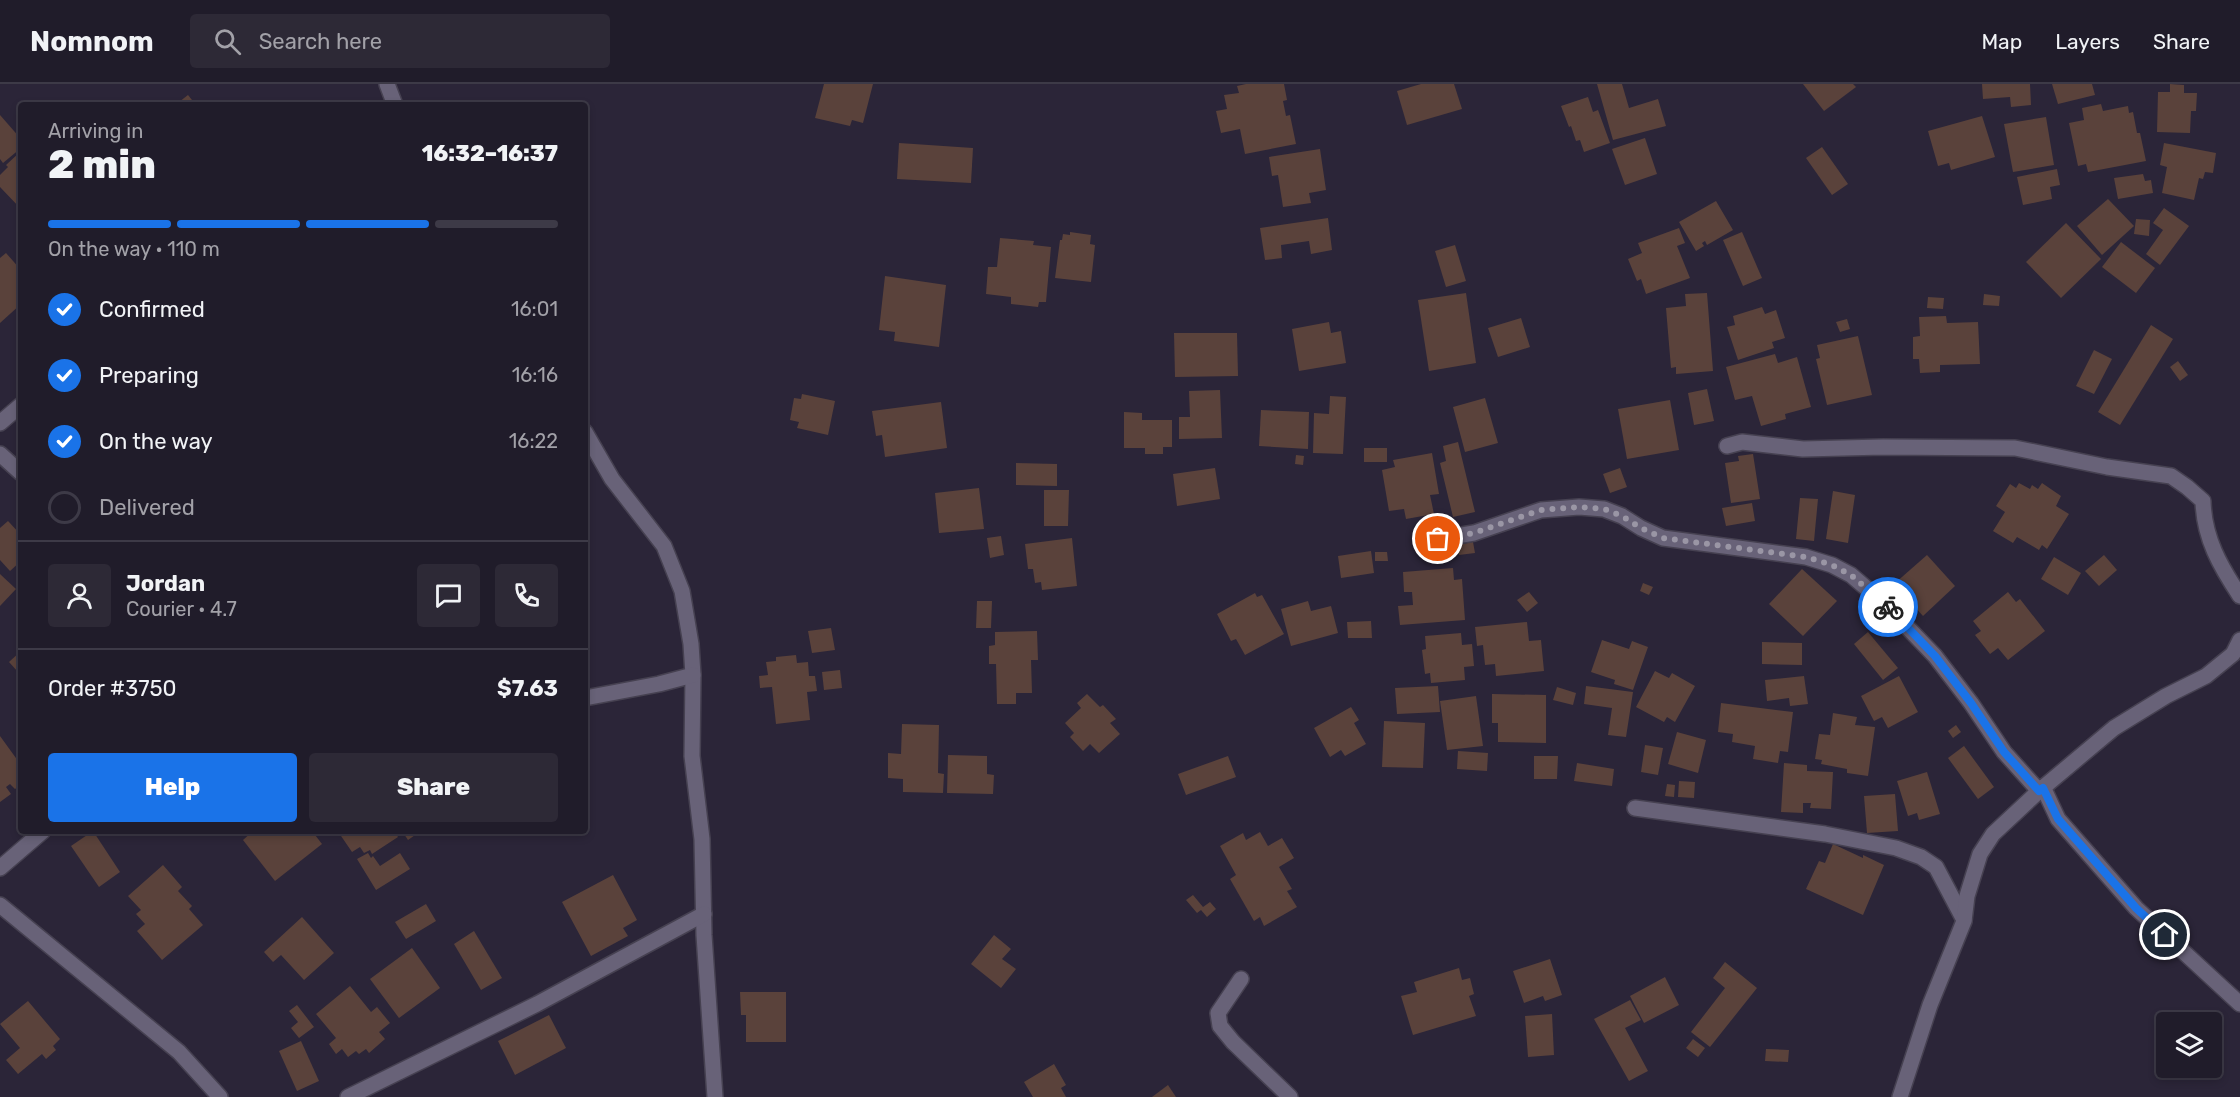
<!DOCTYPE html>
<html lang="en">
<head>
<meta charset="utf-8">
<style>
	:root { --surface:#201c2a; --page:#2d2936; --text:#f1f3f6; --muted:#a2a1a8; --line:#3d3a47; --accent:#1a73e8 }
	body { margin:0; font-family:Rubik,sans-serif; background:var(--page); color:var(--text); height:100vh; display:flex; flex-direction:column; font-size:22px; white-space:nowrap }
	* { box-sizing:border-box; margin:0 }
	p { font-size:20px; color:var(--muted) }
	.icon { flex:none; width:33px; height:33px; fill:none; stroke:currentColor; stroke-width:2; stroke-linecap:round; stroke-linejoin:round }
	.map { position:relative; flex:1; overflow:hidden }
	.side { position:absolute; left:18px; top:18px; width:570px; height:732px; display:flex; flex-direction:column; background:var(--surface); border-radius:6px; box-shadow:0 3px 9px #0003,0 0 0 2px var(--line) }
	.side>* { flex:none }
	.fabs { position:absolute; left:2156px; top:928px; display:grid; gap:12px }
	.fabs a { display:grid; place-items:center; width:66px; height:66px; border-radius:6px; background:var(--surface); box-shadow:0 3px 9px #0003,0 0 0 2px var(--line); font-size:30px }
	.pin { position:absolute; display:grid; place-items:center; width:51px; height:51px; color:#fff; margin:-26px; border:3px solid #fff; border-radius:50%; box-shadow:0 2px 6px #0007 }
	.courier { position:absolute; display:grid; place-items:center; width:60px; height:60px; margin:-30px; border:4px solid #1a73e8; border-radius:50%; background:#fff; color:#222; box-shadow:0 2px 8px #0007 }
	.headline em { font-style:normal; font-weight:800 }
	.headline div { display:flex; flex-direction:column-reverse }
	.headline { display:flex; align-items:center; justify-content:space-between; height:102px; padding:0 30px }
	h1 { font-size:39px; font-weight:800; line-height:45px }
	.bar { display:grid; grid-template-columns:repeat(4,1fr); gap:9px 6px; align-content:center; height:72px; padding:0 30px }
	.bar i { height:8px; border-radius:4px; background:var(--line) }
	.bar .active { background:var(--accent) }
	.bar p { grid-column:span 4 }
	.line { display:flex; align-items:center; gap:15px; padding:0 30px; border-top:2px solid var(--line) }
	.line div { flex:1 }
	.round { display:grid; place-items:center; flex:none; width:63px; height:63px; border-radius:6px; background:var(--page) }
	ol { padding:0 30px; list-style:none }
	li { display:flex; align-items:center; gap:18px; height:66px }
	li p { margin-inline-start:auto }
	li .icon { padding:6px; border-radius:50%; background:var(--accent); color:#fff; stroke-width:4 }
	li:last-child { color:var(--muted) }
	li i { width:33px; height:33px; border:3px solid var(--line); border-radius:50% }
	.primary-button { display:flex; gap:12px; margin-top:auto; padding:12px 30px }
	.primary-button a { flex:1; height:69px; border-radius:6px; background:var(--accent); color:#fff; font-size:24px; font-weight:800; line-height:69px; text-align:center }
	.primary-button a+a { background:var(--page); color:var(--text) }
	header { display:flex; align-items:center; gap:36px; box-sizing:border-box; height:84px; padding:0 30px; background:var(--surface); border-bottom:2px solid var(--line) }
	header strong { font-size:28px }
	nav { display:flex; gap:33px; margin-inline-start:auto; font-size:21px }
	.search { width:420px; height:54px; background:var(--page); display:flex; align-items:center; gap:15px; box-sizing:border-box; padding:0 21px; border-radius:6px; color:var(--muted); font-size:22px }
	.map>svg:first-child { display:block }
</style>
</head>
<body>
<header>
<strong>Nomnom</strong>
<div class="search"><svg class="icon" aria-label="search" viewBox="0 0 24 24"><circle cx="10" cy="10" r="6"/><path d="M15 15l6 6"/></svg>Search here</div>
<nav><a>Map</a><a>Layers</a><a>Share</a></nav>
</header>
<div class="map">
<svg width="2240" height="1013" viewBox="0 0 2240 1013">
	<rect width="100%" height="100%" fill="#2b2538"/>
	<g fill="#5a423b">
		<polygon points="824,0 873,0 863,39 852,36 850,42 815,34"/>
		<polygon points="1246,0 1284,0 1287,16 1283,17 1286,32 1290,31 1296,60 1245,70 1240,45 1221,49 1216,27 1227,25 1224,11 1239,9 1237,2"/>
		<polygon points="1421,0 1454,0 1462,25 1407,41 1397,7"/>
		<polygon points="1597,0 1622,0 1629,24 1658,15 1666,42 1613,56"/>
		<polygon points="1803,0 1853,0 1856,3 1824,27"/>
		<polygon points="1982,0 2030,0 2031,21 2011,23 2010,13 1983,15"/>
		<polygon points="2052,0 2092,0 2095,11 2058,20"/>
		<polygon points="2170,0 2184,1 2184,9 2197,9 2196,27 2191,27 2190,49 2157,48 2158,8 2170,8"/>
		<polygon points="188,11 196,21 181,21 179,18"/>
		<polygon points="1588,13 1593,28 1598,26 1610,59 1584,68 1580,56 1576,57 1571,42 1569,43 1561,22"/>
		<polygon points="2101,20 2103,27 2128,22 2129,29 2133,28 2137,49 2140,49 2146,77 2088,88 2086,80 2078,82 2069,39 2084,36 2082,24"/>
		<polygon points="0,31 21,55 21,64 3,79 0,75"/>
		<polygon points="1982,32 1995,73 1951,86 1949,79 1938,82 1928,47"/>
		<polygon points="2046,33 2054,81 2013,88 2004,40"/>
		<polygon points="1645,54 1657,90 1625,101 1612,65"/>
		<polygon points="899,59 973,64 971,99 897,95"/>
		<polygon points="2164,59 2216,69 2213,89 2205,88 2203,95 2199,94 2194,116 2162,109 2167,83 2160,81"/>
		<polygon points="1822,63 1848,100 1832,111 1806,74"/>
		<polygon points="1320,65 1326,106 1309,109 1311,119 1283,123 1278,91 1272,92 1269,73"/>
		<polygon points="20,68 21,69 21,125 0,103 0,91 8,83 6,81"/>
		<polygon points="2057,85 2060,101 2050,103 2052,115 2023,121 2017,93"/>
		<polygon points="2143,90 2145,97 2151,96 2153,109 2118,115 2114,94"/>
		<polygon points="2108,115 2134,142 2102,171 2077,142"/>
		<polygon points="1716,117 1733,146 1707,161 1705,157 1702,159 1704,162 1696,167 1679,138"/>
		<polygon points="2164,124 2189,142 2160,181 2146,170 2163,146 2153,139"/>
		<polygon points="1328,134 1332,166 1311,170 1309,157 1281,161 1282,174 1265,176 1260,144"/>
		<polygon points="2136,135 2150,136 2149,152 2134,150"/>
		<polygon points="2066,139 2101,175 2061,214 2026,178"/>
		<polygon points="1679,144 1685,159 1677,162 1690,194 1646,210 1641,195 1637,197 1628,175 1642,169 1638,159"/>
		<polygon points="1070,148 1091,151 1090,160 1095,161 1091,198 1055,194 1060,156 1062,156 1063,150 1070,151"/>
		<polygon points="1742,148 1762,194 1743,202 1723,156"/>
		<polygon points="1000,154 1034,157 1033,161 1051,163 1046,218 1039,218 1038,223 1011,220 1011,213 986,210 988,183 997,183"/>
		<polygon points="2121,158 2155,184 2136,209 2102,183"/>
		<polygon points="1455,161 1466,197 1446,203 1435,167"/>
		<polygon points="6,169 21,186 21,220 0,239 0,174"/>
		<polygon points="885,192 946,201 939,263 894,257 895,248 879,246"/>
		<polygon points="1466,209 1476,279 1429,287 1418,216"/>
		<polygon points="1707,209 1713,287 1676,290 1676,283 1671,284 1666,224 1686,222 1685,210"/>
		<polygon points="1984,210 2000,212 1999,222 1983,221"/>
		<polygon points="1928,213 1944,214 1943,225 1927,224"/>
		<polygon points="1762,223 1765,230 1776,226 1785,254 1772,258 1774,264 1738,276 1727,243 1735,241 1733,232"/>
		<polygon points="1946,232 1947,239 1978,238 1980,280 1940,281 1940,288 1920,289 1919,275 1913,275 1913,253 1920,252 1919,233"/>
		<polygon points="1521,234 1530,263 1498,273 1488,244"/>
		<polygon points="1847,235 1850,245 1840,248 1836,238"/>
		<polygon points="1329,238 1331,249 1341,247 1346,279 1299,287 1292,245"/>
		<polygon points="2151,241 2173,255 2120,341 2098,328"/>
		<polygon points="1174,249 1237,249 1238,292 1175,293"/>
		<polygon points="1858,252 1872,311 1827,321 1816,275 1820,274 1817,261"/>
		<polygon points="2094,266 2112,275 2094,310 2076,302"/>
		<polygon points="1775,270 1778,279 1797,273 1811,323 1785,330 1786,335 1761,342 1752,312 1735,316 1726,283"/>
		<polygon points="2178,277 2188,291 2180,297 2170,283"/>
		<polygon points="1707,305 1714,337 1694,341 1688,309"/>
		<polygon points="1220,306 1222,354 1179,355 1179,333 1190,333 1189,307"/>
		<polygon points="802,310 835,317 828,351 797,344 799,338 790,336 794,314 801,315"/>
		<polygon points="1330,312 1346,313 1343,370 1313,369 1314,329 1329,330"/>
		<polygon points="1485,314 1498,359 1465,368 1453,323"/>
		<polygon points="1670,316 1679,366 1627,375 1618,325"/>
		<polygon points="941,318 947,364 885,373 882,351 876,352 872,327"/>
		<polygon points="1261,326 1309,328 1308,365 1259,362"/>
		<polygon points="1124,328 1142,329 1142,336 1172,336 1172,363 1163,363 1163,370 1145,370 1145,364 1124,364"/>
		<polygon points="1458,358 1475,428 1453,433 1440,379 1446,377 1443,362"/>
		<rect x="1364" y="364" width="23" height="14"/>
		<polygon points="1432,369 1439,410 1430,411 1434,430 1406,435 1404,425 1389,427 1382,386 1395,383 1393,376"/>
		<polygon points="1753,370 1760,415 1731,419 1725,379 1739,377 1738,372"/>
		<polygon points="1296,371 1304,372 1303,381 1295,380"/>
		<polygon points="1016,379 1057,380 1057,402 1016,401"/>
		<polygon points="1215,384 1220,415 1177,422 1173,390"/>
		<polygon points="1620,384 1627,403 1610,409 1603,390"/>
		<polygon points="2019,399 2030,405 2032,401 2038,405 2042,399 2061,412 2056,422 2069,430 2047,465 2042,461 2039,466 2017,453 2013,459 1993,447 2005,428 1996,422 2010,400 2016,404"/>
		<polygon points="979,404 984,445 939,449 935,409"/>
		<polygon points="1044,406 1069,406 1068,442 1044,442"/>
		<polygon points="1833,407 1855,411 1848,459 1826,455"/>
		<polygon points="1800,414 1818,415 1814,457 1796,455"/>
		<polygon points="1752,419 1755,437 1726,442 1722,424"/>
		<polygon points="8,437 21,451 21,477 10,487 0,476 0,444"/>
		<polygon points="1001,452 1004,471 990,474 987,454"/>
		<polygon points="1072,454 1077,502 1042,506 1041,498 1035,499 1033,485 1028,485 1025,460"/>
		<polygon points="1473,458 1475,469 1459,471 1458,461"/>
		<polygon points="1371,467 1374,489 1341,494 1338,472"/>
		<polygon points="1375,468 1387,468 1388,477 1375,477"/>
		<polygon points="1927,471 1955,502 1923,532 1894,500"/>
		<polygon points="2104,471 2117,486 2099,502 2085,487"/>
		<polygon points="2054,473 2081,489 2068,511 2041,495"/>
		<polygon points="1453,484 1454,496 1462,495 1465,536 1400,541 1398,522 1413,521 1412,508 1404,508 1403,488"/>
		<polygon points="1802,485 1837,517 1803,552 1769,520"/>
		<polygon points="0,490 16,505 0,522"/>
		<polygon points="1643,499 1653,503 1649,511 1640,507"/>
		<polygon points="1529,508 1538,519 1527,528 1517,516"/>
		<polygon points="2008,508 2016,518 2020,515 2045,547 2008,576 1998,564 1990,570 1975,551 1981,547 1973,537"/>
		<polygon points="1255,509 1257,513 1262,511 1284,550 1245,571 1236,555 1231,557 1217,530"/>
		<polygon points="977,517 992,517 991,544 976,544"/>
		<polygon points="1308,517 1311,527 1331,522 1338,549 1291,562 1281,525"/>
		<polygon points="1371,537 1372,554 1348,554 1347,538"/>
		<polygon points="1527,538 1529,557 1541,556 1544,587 1496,592 1495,580 1485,581 1483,561 1477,562 1475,543"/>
		<polygon points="831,544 835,566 812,569 808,547"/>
		<polygon points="1037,547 1038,576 1031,576 1032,609 1016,609 1016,620 997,620 996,580 989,580 989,562 995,561 995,548"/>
		<polygon points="1868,548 1898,584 1883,596 1854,560"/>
		<polygon points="1461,549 1462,561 1472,560 1474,582 1464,583 1465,596 1431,599 1430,589 1425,590 1422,566 1426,565 1425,552"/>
		<polygon points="1602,556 1629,565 1632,557 1648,563 1633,606 1614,600 1615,596 1591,588"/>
		<polygon points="1762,558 1802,559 1802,581 1762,580"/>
		<polygon points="21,567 21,585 18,588 9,578"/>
		<polygon points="796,571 797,579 808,578 809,592 815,592 817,607 807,608 810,636 776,640 772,603 760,604 759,592 768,591 766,578 776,577 776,573"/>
		<polygon points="840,586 842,604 824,606 822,588"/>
		<polygon points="1655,587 1669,594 1672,589 1695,602 1675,638 1667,633 1664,638 1636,623"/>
		<polygon points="1804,592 1808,620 1790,622 1789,614 1767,617 1765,596"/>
		<polygon points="1899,592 1918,628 1888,644 1882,633 1874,637 1861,612"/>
		<polygon points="1438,602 1440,628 1397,630 1395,604"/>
		<polygon points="1586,602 1633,608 1626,653 1608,651 1612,624 1584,620"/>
		<polygon points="1557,603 1576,609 1573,621 1553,616"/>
		<polygon points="1087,610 1100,623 1103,621 1116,635 1110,639 1120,650 1099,669 1090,660 1083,667 1070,653 1074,649 1065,639 1081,624 1077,619"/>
		<polygon points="1492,610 1546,611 1546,659 1498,658 1498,639 1492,639"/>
		<polygon points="1476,612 1483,662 1447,666 1440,617"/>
		<polygon points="1721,619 1793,628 1788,668 1780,667 1778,679 1753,675 1755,662 1732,658 1733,650 1718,648"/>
		<polygon points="1351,623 1359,636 1354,639 1366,660 1345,672 1341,666 1330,673 1314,644"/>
		<polygon points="1833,629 1857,633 1855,641 1875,643 1868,692 1847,689 1847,685 1821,680 1822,676 1815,675 1819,650 1830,651"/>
		<polygon points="1384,637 1425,639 1423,684 1382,683"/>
		<polygon points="902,640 939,641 938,689 944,690 943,709 903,708 903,695 888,694 888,669 901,670"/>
		<polygon points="1956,641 1961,648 1953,654 1948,647"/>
		<polygon points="1677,648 1706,656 1698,689 1668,680"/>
		<polygon points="0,652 21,681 21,701 15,705 10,700 6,703 11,710 0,718"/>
		<polygon points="1645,661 1663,664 1658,691 1641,688"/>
		<polygon points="1964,662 1994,703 1978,715 1948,674"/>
		<polygon points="1458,667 1488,669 1487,687 1457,685"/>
		<polygon points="948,671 987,672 987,690 994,691 993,710 947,709"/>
		<polygon points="1228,672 1236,693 1186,711 1178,690"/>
		<polygon points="1534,672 1558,672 1557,695 1534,695"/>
		<polygon points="1577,679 1614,685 1612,702 1574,697"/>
		<polygon points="1784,679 1807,681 1807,687 1833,688 1831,725 1810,724 1811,719 1803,719 1803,729 1781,728"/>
		<polygon points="1927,688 1940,730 1919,736 1917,729 1908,732 1897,697"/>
		<polygon points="1679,697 1695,698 1694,714 1678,713"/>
		<polygon points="1667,700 1675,701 1674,713 1665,712"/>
		<polygon points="1895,710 1898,747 1867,749 1864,712"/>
		<polygon points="93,747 120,788 99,803 71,762"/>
		<polygon points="253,747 312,747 322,760 275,797 243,756"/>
		<polygon points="343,747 394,747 398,753 372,770 370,766 364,769 360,763 352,768 339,749"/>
		<polygon points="402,747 421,747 408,756"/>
		<polygon points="1260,748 1268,762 1282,754 1294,774 1279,783 1292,805 1287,807 1297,823 1264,842 1260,833 1254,837 1230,795 1236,791 1220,762 1243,749 1246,756"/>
		<polygon points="1833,760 1863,774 1863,771 1884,781 1863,831 1806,805 1819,777 1825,779"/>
		<polygon points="368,769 371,774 373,772 380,782 400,769 410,785 376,806 357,775"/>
		<polygon points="163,781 182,803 178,807 192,822 189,825 203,841 162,876 137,847 145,840 136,830 141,826 128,812"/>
		<polygon points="613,791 637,836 623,844 628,852 591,872 562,818"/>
		<polygon points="1193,811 1203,823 1210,818 1216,825 1207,833 1201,826 1197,829 1186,816"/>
		<polygon points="426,820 436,837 406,855 395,838"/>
		<polygon points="302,833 334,869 304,896 281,871 273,878 264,868"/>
		<polygon points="474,847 502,894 481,906 454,860"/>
		<polygon points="994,851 1011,865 1002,875 1016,885 1001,904 971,880"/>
		<polygon points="412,864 440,904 399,934 370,895"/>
		<polygon points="1550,875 1562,911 1545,917 1543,912 1524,919 1513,887"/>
		<polygon points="1725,878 1757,904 1710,963 1691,948 1725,904 1713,894"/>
		<polygon points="1459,884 1462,896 1470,894 1474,910 1469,912 1476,932 1413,951 1401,912 1417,908 1414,898"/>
		<polygon points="1665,893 1679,921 1644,939 1630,912"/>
		<polygon points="350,902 371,928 377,923 390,939 379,948 385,955 369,969 366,965 359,970 356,967 348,973 342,965 336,970 329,960 336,954 316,930"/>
		<polygon points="740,908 786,908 786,958 746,958 746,931 741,931"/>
		<polygon points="1630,916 1641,936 1625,944 1648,987 1629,997 1594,935"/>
		<polygon points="28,917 60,955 53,962 56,966 46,975 42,970 18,990 6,976 20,964 0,940"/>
		<polygon points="297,921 314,943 299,954 291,944 298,938 289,927"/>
		<polygon points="1552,930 1554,971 1528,973 1525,932"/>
		<polygon points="549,931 566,964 515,991 498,957"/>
		<polygon points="1693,955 1705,964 1698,973 1686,964"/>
		<polygon points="301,957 319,997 297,1007 279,967"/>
		<polygon points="1766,965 1789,966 1788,978 1765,977"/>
		<polygon points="1054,980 1066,1001 1061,1004 1066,1013 1033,1013 1024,998"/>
		<polygon points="1168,1001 1176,1013 1152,1013"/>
	</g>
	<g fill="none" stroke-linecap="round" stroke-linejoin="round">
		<g stroke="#464151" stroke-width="18">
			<g id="street">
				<polyline points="387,0 395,21"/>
				<polyline points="0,339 21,321"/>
				<polyline points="585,348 612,395 664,462 682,507 691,560 693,591 692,672 702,755 704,851 715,1013"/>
				<path d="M 1727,362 L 1742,358 L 1803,365 L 1883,363 L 2015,364 L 2107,383 L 2171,392 L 2187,403 L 2203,417 C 2204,454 2220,482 2240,512"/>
				<polyline points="0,370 21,389"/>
				<polyline points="1438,455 1474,449 1541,426 1579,423 1604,425 1622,432 1641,444 1663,454 1806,473 1832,481 1851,491 1886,521 1935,572 1971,619 2004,668 2039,707"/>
				<polyline points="585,614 659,600 693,591"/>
				<polyline points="2043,703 2058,735 2136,824 2240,920"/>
				<polyline points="1635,724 1825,750 1896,764 1921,773 1936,783 1964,836"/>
				<polyline points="0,784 43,747"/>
				<polyline points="0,821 179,968 220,1013"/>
				<polyline points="1241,895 1218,929 1220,942 1233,958 1290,1013"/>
				<polyline points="348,1013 537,920 704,830"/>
				<polyline points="1900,1013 1930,921 1964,837 1967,812 1980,770 1993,750 2039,707 2114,644 2166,612 2206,592 2233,570 2240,556"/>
			</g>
		</g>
		<use href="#street" stroke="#686278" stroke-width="15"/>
	</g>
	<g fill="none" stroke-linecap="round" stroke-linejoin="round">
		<polyline stroke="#9a96a5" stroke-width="6" stroke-dasharray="0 10.8" points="1438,455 1474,449 1541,426 1579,423 1604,425 1622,432 1641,444 1663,454 1806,473 1832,481 1851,491 1888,523"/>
		<polyline stroke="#1a73e8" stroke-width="8" points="1888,523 1935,572 1971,619 2004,668 2039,707 2043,704 2058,735 2136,824 2165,851"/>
	</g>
</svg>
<div class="fabs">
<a><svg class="icon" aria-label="layers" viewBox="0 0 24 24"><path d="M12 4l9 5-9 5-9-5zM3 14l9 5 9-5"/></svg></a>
</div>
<div class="pin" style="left:1438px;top:455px;background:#ea580c"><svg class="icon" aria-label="bag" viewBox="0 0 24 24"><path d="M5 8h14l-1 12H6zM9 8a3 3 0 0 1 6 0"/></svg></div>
<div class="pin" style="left:2165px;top:851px;background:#1f2937"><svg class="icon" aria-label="home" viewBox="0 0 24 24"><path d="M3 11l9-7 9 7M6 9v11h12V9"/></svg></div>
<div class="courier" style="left:1888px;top:523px"><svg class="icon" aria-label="bike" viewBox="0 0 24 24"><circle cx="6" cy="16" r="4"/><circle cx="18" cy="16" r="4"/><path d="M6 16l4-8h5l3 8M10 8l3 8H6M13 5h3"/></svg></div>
<section class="side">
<div class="headline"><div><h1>2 min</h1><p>Arriving in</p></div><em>16:32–16:37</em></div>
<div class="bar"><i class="active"></i><i class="active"></i><i class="active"></i><i></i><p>On the way · 110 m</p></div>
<ol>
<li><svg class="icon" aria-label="check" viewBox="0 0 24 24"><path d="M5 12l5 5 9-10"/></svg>Confirmed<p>16:01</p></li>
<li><svg class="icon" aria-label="check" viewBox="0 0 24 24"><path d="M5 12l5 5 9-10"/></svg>Preparing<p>16:16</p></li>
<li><svg class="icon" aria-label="check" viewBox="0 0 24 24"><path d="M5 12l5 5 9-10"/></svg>On the way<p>16:22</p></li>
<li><i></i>Delivered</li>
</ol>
<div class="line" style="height:108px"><a class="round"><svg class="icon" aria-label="person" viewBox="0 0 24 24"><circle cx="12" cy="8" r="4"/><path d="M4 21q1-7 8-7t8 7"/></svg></a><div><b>Jordan</b><p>Courier · 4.7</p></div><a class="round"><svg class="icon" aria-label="chat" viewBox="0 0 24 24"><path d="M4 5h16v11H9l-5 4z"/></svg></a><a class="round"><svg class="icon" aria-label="phone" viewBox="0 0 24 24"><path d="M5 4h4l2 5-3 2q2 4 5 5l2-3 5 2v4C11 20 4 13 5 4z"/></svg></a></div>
<div class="line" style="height:78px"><div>Order #3750</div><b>$7.63</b></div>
<div class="primary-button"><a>Help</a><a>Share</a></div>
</section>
</div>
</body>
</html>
